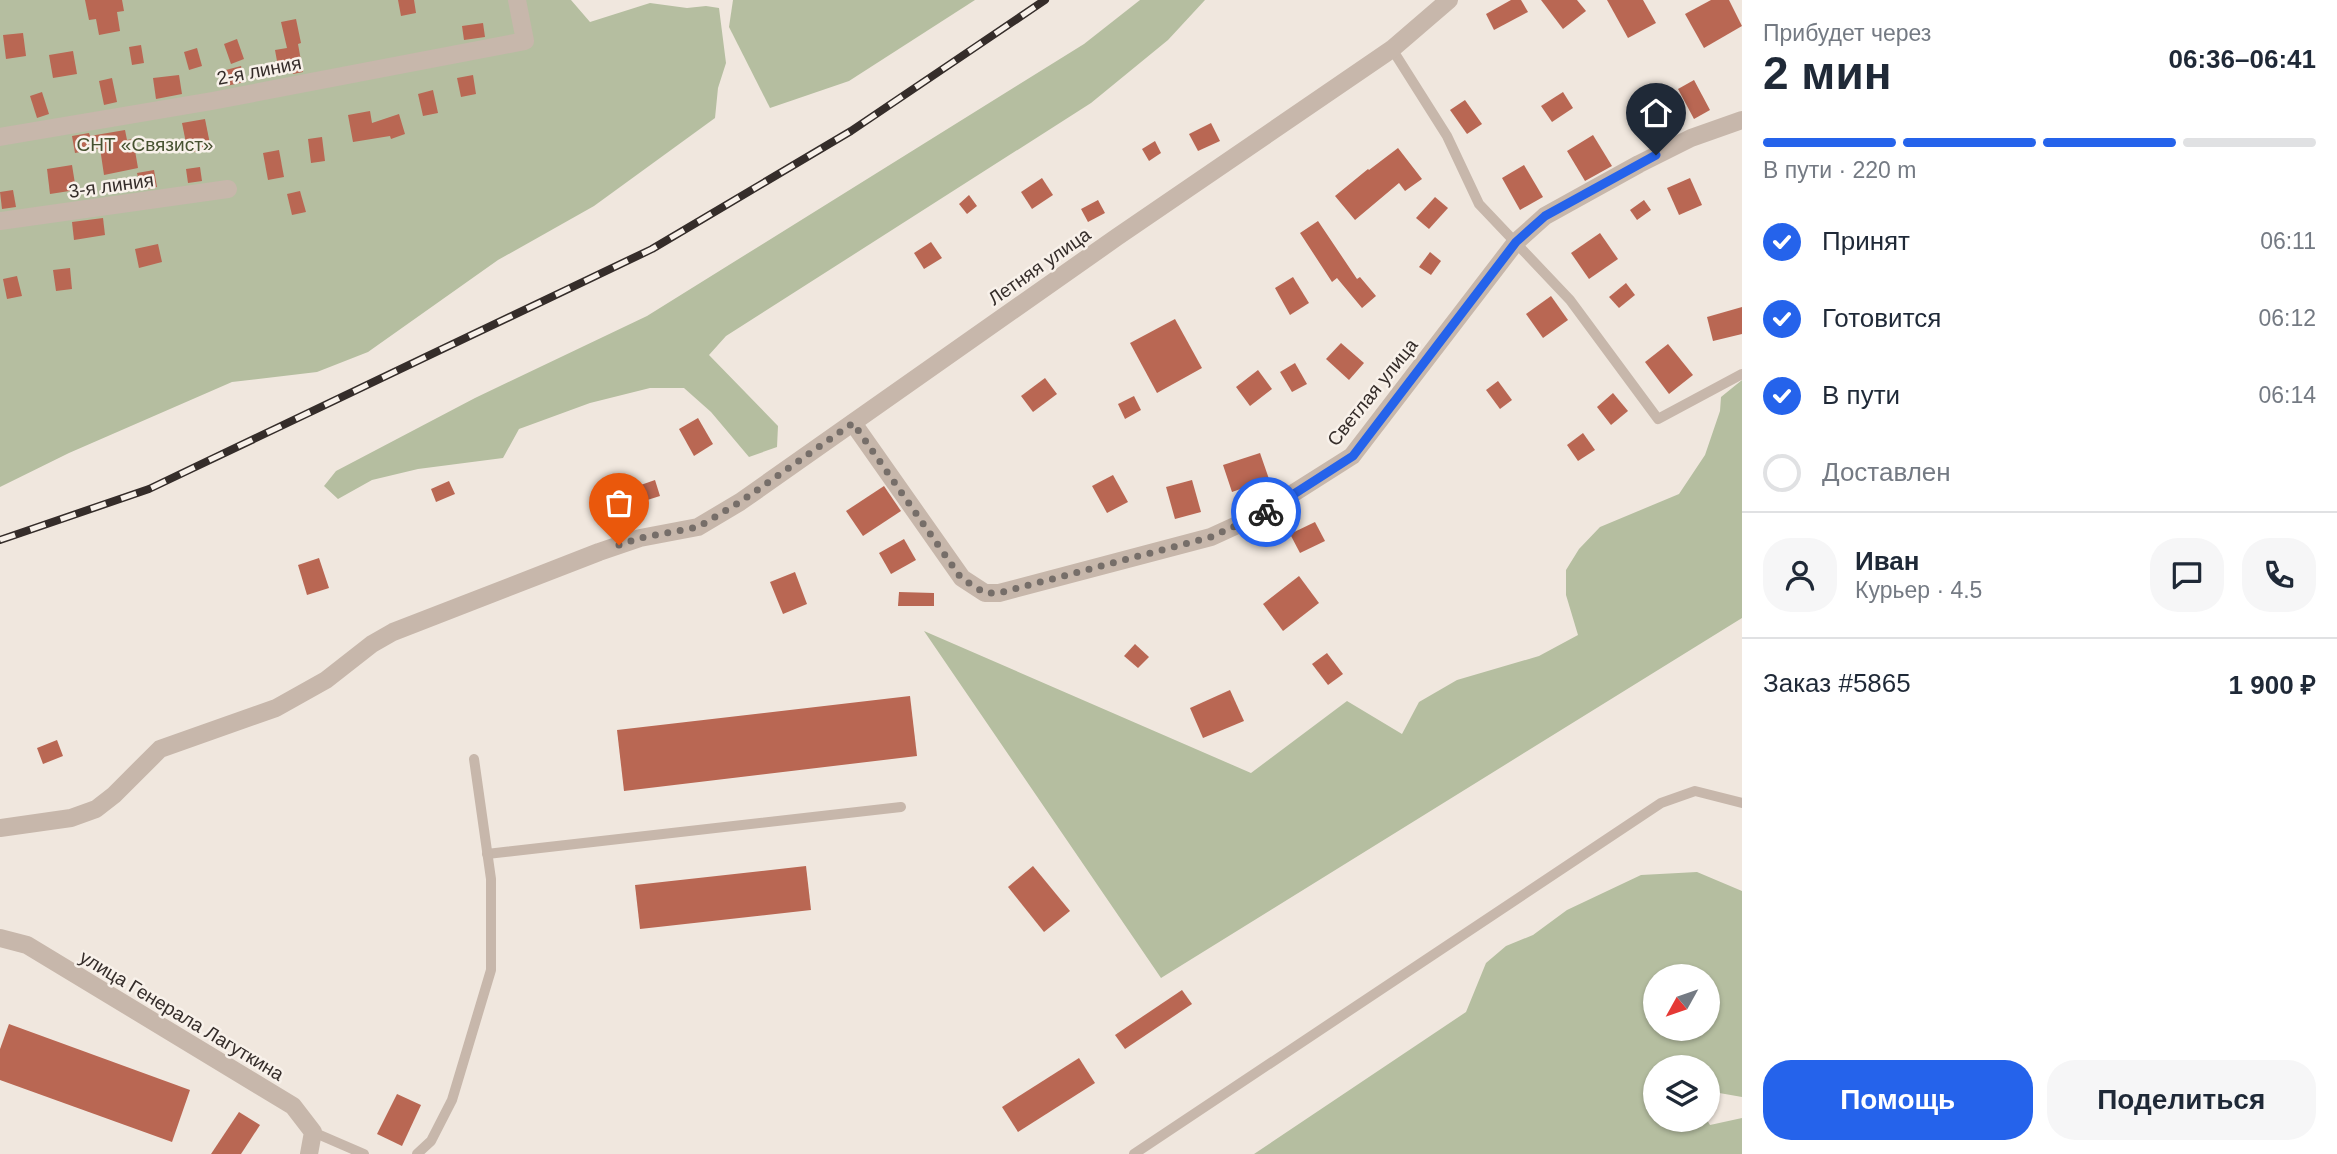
<!DOCTYPE html>
<html lang="ru">
<head>
<meta charset="utf-8">
<style>
	:root { --surface:#fff; --page:#f6f6f7; --text:#1f2937; --muted:#747a83; --line:#e0e1e3; --accent:#2563eb }
	body { margin:0; font-family:Arial,sans-serif; background:var(--page); color:var(--text); height:100vh; display:flex; flex-direction:column; font-size:26px; white-space:nowrap }
	* { box-sizing:border-box; margin:0 }
	p { font-size:23px; color:var(--muted) }
	.icon { flex:none; width:38px; height:38px; fill:none; stroke:currentColor; stroke-width:2; stroke-linecap:round; stroke-linejoin:round }
	.map { position:relative; flex:1; overflow:hidden }
	.drawer { display:flex; flex-direction:column; background:var(--surface); width:595px }
	.drawer>* { flex:none }
	.needle { width:46px; rotate:230deg }
	.fabs { position:absolute; left:1643px; top:964px; display:grid; gap:14px }
	.fabs a { display:grid; place-items:center; width:77px; height:77px; border-radius:50%; background:var(--surface); box-shadow:0 2px 5px #0004; font-size:35px }
	.pin { position:absolute; display:grid; place-items:center; width:60px; height:60px; color:#fff; margin:-72px -30px; border-radius:50% 50% 50% 0; rotate:-45deg; box-shadow:0 0 7px #0007 }
	.pin .icon { rotate:45deg }
	.courier { position:absolute; display:grid; place-items:center; width:70px; height:70px; margin:-35px; border:5px solid #2563eb; border-radius:50%; background:#fff; color:#222; box-shadow:0 2px 9px #0007 }
	.overview em { font-style:normal; font-weight:700 }
	.overview div { display:flex; flex-direction:column-reverse }
	.overview { display:flex; align-items:center; justify-content:space-between; height:119px; padding:0 21px }
	h1 { font-size:46px; font-weight:700; line-height:52px }
	.bar { display:grid; grid-template-columns:repeat(4,1fr); gap:10px 7px; align-content:center; height:84px; padding:0 21px }
	.bar i { height:9px; border-radius:5px; background:var(--line) }
	.bar .on { background:var(--accent) }
	.bar p { grid-column:span 4 }
	.line { display:flex; align-items:center; gap:18px; padding:0 21px; border-top:2px solid var(--line) }
	.line div { flex:1 }
	.round { display:grid; place-items:center; flex:none; width:74px; height:74px; border-radius:28px; background:var(--page) }
	ol { padding:0 21px; list-style:none }
	li { display:flex; align-items:center; gap:21px; height:77px }
	li p { margin-inline-start:auto }
	li .icon { padding:7px; border-radius:50%; background:var(--accent); color:#fff; stroke-width:4 }
	li:last-child { color:var(--muted) }
	li i { width:38px; height:38px; border:4px solid var(--line); border-radius:50% }
	.button { display:flex; gap:14px; margin-top:auto; padding:14px 21px }
	.button a { flex:1; height:80px; border-radius:28px; background:var(--accent); color:#fff; font-size:28px; font-weight:700; line-height:80px; text-align:center }
	.button a+a { background:var(--page); color:var(--text) }
	main { display:flex; flex:1; min-height:0 }
	.map>svg:first-child { display:block }
</style>
</head>
<body>
<main>
<div class="map">
<svg width="1742" height="1154" viewBox="0 0 1742 1154">
	<rect width="100%" height="100%" fill="#f0e7de"/>
	<g fill="#b5bea0" fill-rule="evenodd">
		<polygon points="0,0 571,0 590,22 650,3 687,8 706,6 719,8 726,63 718,88 715,118 594,206 498,260 368,352 317,372 232,382 69,453 0,487"/>
		<polygon points="733,0 975,0 849,81 770,108 729,27"/>
		<polygon points="1140,0 1205,0 1168,40 1091,103 726,336 709,355 778,426 777,447 749,457 711,412 684,388 650,388 590,403 519,429 503,458 418,469 372,480 338,499 324,486 336,471 475,398 647,316 1084,44"/>
		<polygon points="1742,380 1742,618 1161,978 924,631 1251,773 1347,701 1402,734 1419,702 1457,680 1539,656 1578,635 1566,595 1566,570 1579,549 1600,527 1679,494 1705,455 1720,411 1721,397"/>
		<path d="M 1697,872 L 1742,891 L 1742,1097 L 1708,1091 L 1708,1068 L 1656,1068 L 1656,1120 L 1707,1120 L 1710,1125 L 1742,1118 L 1742,1154 L 1254,1154 L 1466,1012 L 1486,963 L 1506,946 L 1533,935 L 1567,910 L 1641,875 ZM 1656,976 L 1708,976 L 1708,1029 L 1656,1029 Z"/>
	</g>
	<g fill="#b96753">
		<polygon points="85,0 122,0 124,11 117,12 120,31 99,35 96,19 89,20"/>
		<polygon points="398,0 414,0 416,13 401,16"/>
		<polygon points="1511,0 1521,0 1528,12 1494,30 1486,14"/>
		<polygon points="1541,0 1577,0 1586,11 1563,29"/>
		<polygon points="1607,0 1643,0 1656,23 1628,38"/>
		<polygon points="1711,0 1729,0 1742,26 1704,48 1685,14"/>
		<polygon points="296,19 301,43 298,44 303,72 293,74 292,70 279,72 275,50 287,48 281,22"/>
		<polygon points="483,23 485,37 464,40 462,26"/>
		<polygon points="23,33 26,56 6,59 3,35"/>
		<polygon points="237,39 244,59 231,64 224,44"/>
		<polygon points="141,45 144,63 132,65 129,47"/>
		<polygon points="197,48 202,66 189,70 184,52"/>
		<polygon points="73,51 77,74 53,78 49,55"/>
		<polygon points="241,66 245,82 226,86 222,71"/>
		<polygon points="179,75 182,94 156,99 153,78"/>
		<polygon points="473,75 476,94 461,97 457,78"/>
		<polygon points="112,78 117,102 104,105 99,81"/>
		<polygon points="1694,80 1710,110 1694,119 1678,89"/>
		<polygon points="433,90 438,113 423,116 418,94"/>
		<polygon points="42,92 49,114 37,118 30,96"/>
		<polygon points="1563,92 1573,108 1552,122 1541,106"/>
		<polygon points="1465,100 1482,124 1467,134 1450,110"/>
		<polygon points="1658,102 1676,124 1658,139 1639,117"/>
		<polygon points="370,111 372,123 399,114 405,134 391,139 390,136 353,142 348,115"/>
		<polygon points="205,119 211,149 188,153 182,123"/>
		<polygon points="1211,123 1220,141 1198,151 1189,134"/>
		<polygon points="125,130 127,140 133,139 138,168 104,175 100,148 75,153 72,136 89,133 90,136"/>
		<polygon points="1593,135 1612,166 1585,181 1567,151"/>
		<polygon points="322,137 325,161 311,163 308,139"/>
		<polygon points="1155,141 1161,153 1149,161 1142,149"/>
		<polygon points="1398,148 1422,179 1405,191 1399,183 1355,220 1335,196 1368,169 1369,170"/>
		<polygon points="279,150 284,177 268,180 263,153"/>
		<polygon points="72,165 76,190 50,194 47,169"/>
		<polygon points="1524,165 1543,197 1520,210 1502,178"/>
		<polygon points="200,167 202,181 188,183 186,169"/>
		<polygon points="154,170 157,187 141,190 137,173"/>
		<polygon points="1042,178 1053,195 1032,209 1021,192"/>
		<polygon points="1690,178 1702,205 1679,215 1667,188"/>
		<polygon points="13,190 16,207 2,209 0,192"/>
		<polygon points="300,191 306,212 292,215 287,194"/>
		<polygon points="969,195 977,206 967,214 959,204"/>
		<polygon points="1435,197 1448,208 1429,229 1416,218"/>
		<polygon points="1098,200 1105,213 1088,222 1081,209"/>
		<polygon points="1644,200 1651,210 1637,220 1630,210"/>
		<polygon points="103,218 105,235 74,240 72,222"/>
		<polygon points="1318,221 1357,279 1360,277 1376,296 1362,308 1337,278 1332,282 1300,233"/>
		<polygon points="1600,233 1618,259 1589,279 1571,253"/>
		<polygon points="931,242 942,258 924,269 914,253"/>
		<polygon points="158,244 162,262 139,268 135,249"/>
		<polygon points="1430,252 1441,261 1431,275 1419,267"/>
		<polygon points="70,268 72,289 56,291 53,270"/>
		<polygon points="17,276 22,296 7,299 3,279"/>
		<polygon points="1293,277 1309,303 1290,315 1275,288"/>
		<polygon points="1626,283 1635,295 1619,308 1609,297"/>
		<polygon points="1551,296 1568,320 1543,338 1526,314"/>
		<polygon points="1742,307 1742,334 1713,341 1707,317"/>
		<polygon points="1175,319 1202,368 1157,393 1130,343"/>
		<polygon points="1341,343 1364,363 1349,380 1326,359"/>
		<polygon points="1668,344 1693,375 1669,394 1645,362"/>
		<polygon points="1295,363 1307,384 1292,392 1280,372"/>
		<polygon points="1258,370 1272,389 1250,406 1236,387"/>
		<polygon points="1045,378 1057,394 1033,412 1021,396"/>
		<polygon points="1498,381 1512,400 1500,409 1486,390"/>
		<polygon points="1613,393 1628,411 1611,425 1597,407"/>
		<polygon points="1134,396 1141,410 1125,419 1118,404"/>
		<polygon points="698,418 713,444 694,456 679,429"/>
		<polygon points="1583,433 1595,450 1578,461 1567,445"/>
		<polygon points="1260,453 1269,479 1232,492 1223,465"/>
		<polygon points="1113,475 1128,502 1107,513 1092,486"/>
		<polygon points="655,480 660,496 641,502 635,487"/>
		<polygon points="1192,480 1201,512 1175,519 1166,487"/>
		<polygon points="449,481 455,494 436,502 431,489"/>
		<polygon points="884,486 901,511 863,536 846,511"/>
		<polygon points="1315,522 1325,541 1300,553 1290,534"/>
		<polygon points="904,539 916,560 891,574 879,553"/>
		<polygon points="319,558 329,588 307,595 298,565"/>
		<polygon points="795,572 807,604 783,614 770,582"/>
		<polygon points="1299,576 1319,603 1283,631 1263,604"/>
		<polygon points="899,592 934,593 934,606 898,606"/>
		<polygon points="1135,644 1149,657 1138,668 1124,656"/>
		<polygon points="1327,653 1343,674 1328,685 1312,664"/>
		<polygon points="1230,690 1244,721 1203,738 1190,708"/>
		<polygon points="910,696 917,756 624,791 617,730"/>
		<polygon points="57,740 63,756 43,764 37,748"/>
		<polygon points="806,866 811,910 640,929 635,885"/>
		<polygon points="1033,866 1070,911 1044,932 1008,887"/>
		<polygon points="1182,990 1192,1004 1125,1049 1115,1035"/>
		<polygon points="9,1024 190,1090 172,1142 0,1080 0,1049"/>
		<polygon points="1079,1058 1095,1083 1018,1132 1002,1107"/>
		<polygon points="397,1094 421,1105 402,1146 377,1134"/>
		<polygon points="239,1112 260,1125 241,1154 211,1154"/>
	</g>
	<g fill="none" stroke-linecap="round" stroke-linejoin="round">
		<g stroke="#c7b7ab" stroke-width="10">
			<polyline points="1392,49 1447,136 1479,204 1570,300 1658,419 1742,374"/>
			<polyline points="487,854 901,807"/>
			<polyline points="313,1132 364,1154"/>
			<polyline points="417,1154 431,1141 452,1100 491,970 491,879 474,759"/>
			<polyline points="1134,1154 1661,803 1695,791 1742,803"/>
		</g>
		<g stroke="#c7b7ab" stroke-width="18">
			<polyline points="0,137 212,101 525,41 517,0"/>
			<polyline points="0,221 228,189"/>
			<polyline points="853,423 962,578 985,593 999,593 1211,537 1259,515 1352,456 1516,242 1545,216 1639,164 1691,138 1742,120"/>
			<polyline points="0,828 71,818 96,809 114,795 160,749 276,708 326,680 372,644 393,632 599,552 640,538 698,527 740,502 1117,237 1392,49 1449,0"/>
			<polyline points="0,938 27,945 293,1106 313,1132 309,1154"/>
		</g>
		<g stroke="#352d2a" stroke-width="8">
			<polyline id="rail" points="0,540 149,489 652,249 851,131 1045,0"/>
		</g>
		<use href="#rail" stroke="#f8f1ea" stroke-width="5" stroke-dasharray="16" stroke-linecap="butt"/>
	</g>
	<g fill="none" stroke-linecap="round" stroke-linejoin="round">
		<polyline stroke="#766e69" stroke-width="7" stroke-dasharray="0 12.6" points="619,545 640,538 698,527 740,502 853,423 961,578 985,593 999,593 1211,537 1266,512"/>
		<polyline stroke="#2563eb" stroke-width="9" points="1266,512 1353,456 1516,242 1545,216 1656,155"/>
	</g>
	<g text-anchor="middle" stroke-width="5" stroke-linejoin="round" paint-order="stroke">
		<g font-size="19" fill="#352d2a" stroke="#f8f1ea">
			<text transform="translate(259 70) rotate(-11)" y="7">2-я линия</text>
			<text transform="translate(111 185) rotate(-8)" y="7">3-я линия</text>
			<text transform="translate(1039 266) rotate(-35)" y="7">Летняя улица</text>
			<text transform="translate(1372 392) rotate(-51)" y="7">Светлая улица</text>
			<text transform="translate(182 1015) rotate(31)" y="7">улица Генерала Лагуткина</text>
		</g>
		<g font-size="19" fill="#465130" stroke="#f8f1ea">
			<text x="145" y="151">СНТ «Связист»</text>
		</g>
	</g>
</svg>
<div class="fabs">
<a><svg class="needle" viewBox="-14 -14 28 28"><path d="M0-13l5 13h-10z" fill="#e53935"/><path d="M0 13l5-13h-10z" fill="#747a83"/></svg></a>
<a><svg class="icon" aria-label="layers" viewBox="0 0 24 24"><path d="M12 4l9 5-9 5-9-5zM3 14l9 5 9-5"/></svg></a>
</div>
<div class="pin" style="left:619px;top:545px;background:#ea580c"><svg class="icon" aria-label="bag" viewBox="0 0 24 24"><path d="M5 8h14l-1 12H6zM9 8a3 3 0 0 1 6 0"/></svg></div>
<div class="pin" style="left:1656px;top:155px;background:#1f2937"><svg class="icon" aria-label="home" viewBox="0 0 24 24"><path d="M3 11l9-7 9 7M6 9v11h12V9"/></svg></div>
<div class="courier" style="left:1266px;top:512px"><svg class="icon" aria-label="bike" viewBox="0 0 24 24"><circle cx="6" cy="16" r="4"/><circle cx="18" cy="16" r="4"/><path d="M6 16l4-8h5l3 8M10 8l3 8H6M13 5h3"/></svg></div>
</div>
<section class="drawer">
<div class="overview"><div><h1>2 мин</h1><p>Прибудет через</p></div><em>06:36–06:41</em></div>
<div class="bar"><i class="on"></i><i class="on"></i><i class="on"></i><i></i><p>В пути · 220 m</p></div>
<ol>
<li><svg class="icon" aria-label="check" viewBox="0 0 24 24"><path d="M5 12l5 5 9-10"/></svg>Принят<p>06:11</p></li>
<li><svg class="icon" aria-label="check" viewBox="0 0 24 24"><path d="M5 12l5 5 9-10"/></svg>Готовится<p>06:12</p></li>
<li><svg class="icon" aria-label="check" viewBox="0 0 24 24"><path d="M5 12l5 5 9-10"/></svg>В пути<p>06:14</p></li>
<li><i></i>Доставлен</li>
</ol>
<div class="line" style="height:126px"><a class="round"><svg class="icon" aria-label="person" viewBox="0 0 24 24"><circle cx="12" cy="8" r="4"/><path d="M4 21q1-7 8-7t8 7"/></svg></a><div><b>Иван</b><p>Курьер · 4.5</p></div><a class="round"><svg class="icon" aria-label="chat" viewBox="0 0 24 24"><path d="M4 5h16v11H9l-5 4z"/></svg></a><a class="round"><svg class="icon" aria-label="phone" viewBox="0 0 24 24"><path d="M5 4h4l2 5-3 2q2 4 5 5l2-3 5 2v4C11 20 4 13 5 4z"/></svg></a></div>
<div class="line" style="height:91px"><div>Заказ #5865</div><b>1 900 ₽</b></div>
<div class="button"><a>Помощь</a><a>Поделиться</a></div>
</section>
</main>
</body>
</html>
